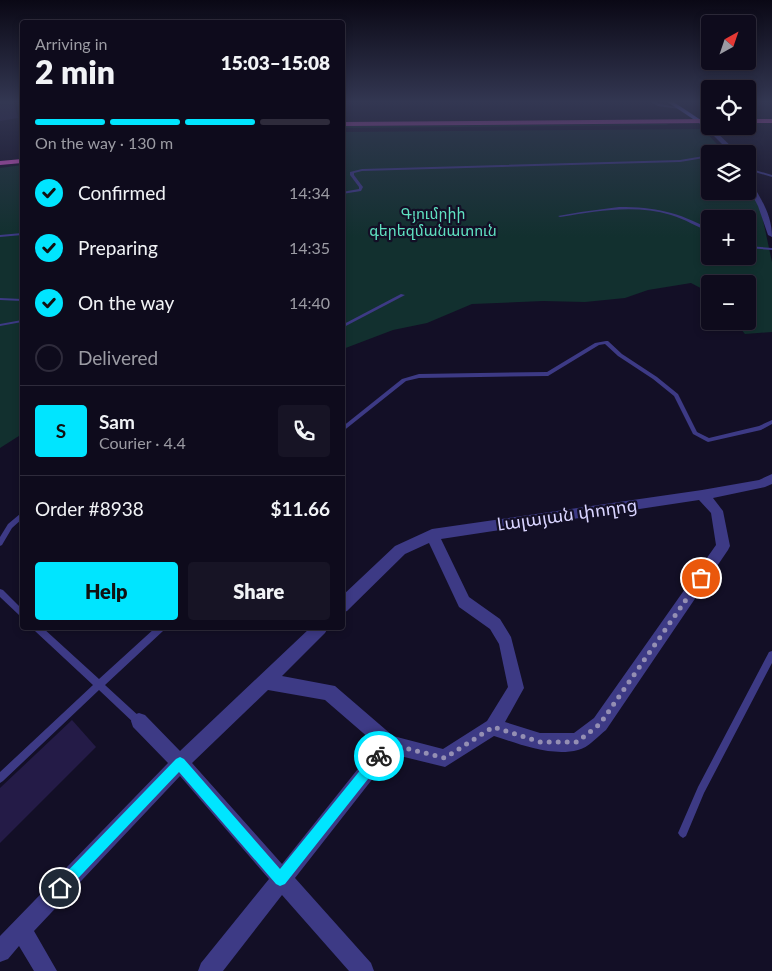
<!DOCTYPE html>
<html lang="en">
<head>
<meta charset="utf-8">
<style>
	:root { --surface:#0e0b1c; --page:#171425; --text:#f1f3f6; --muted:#9b9ba3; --line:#2e2b3b; --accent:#00e5ff }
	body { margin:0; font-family:Lato,"Noto Sans Armenian",sans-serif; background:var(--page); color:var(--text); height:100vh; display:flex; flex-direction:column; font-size:19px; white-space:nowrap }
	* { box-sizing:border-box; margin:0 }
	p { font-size:16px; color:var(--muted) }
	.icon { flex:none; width:28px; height:28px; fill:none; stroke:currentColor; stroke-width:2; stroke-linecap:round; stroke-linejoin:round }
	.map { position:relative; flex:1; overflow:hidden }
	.panel { position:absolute; left:20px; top:20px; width:325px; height:610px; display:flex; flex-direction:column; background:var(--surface); border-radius:5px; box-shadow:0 2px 8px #0003,0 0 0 1px var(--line) }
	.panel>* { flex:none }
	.needle { width:32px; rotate:40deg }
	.fabs { position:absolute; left:701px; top:15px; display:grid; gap:10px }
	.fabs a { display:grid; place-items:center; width:55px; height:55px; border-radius:5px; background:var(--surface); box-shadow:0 2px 8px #0003,0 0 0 1px var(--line); font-size:25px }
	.pin { position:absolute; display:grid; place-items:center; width:42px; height:42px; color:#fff; margin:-21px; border:2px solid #fff; border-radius:50%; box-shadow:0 1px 5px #0007 }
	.courier { position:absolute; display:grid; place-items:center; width:50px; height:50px; margin:-25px; border:4px solid #00e5ff; border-radius:50%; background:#fff; color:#222; box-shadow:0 1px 6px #0007 }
	.summary em { font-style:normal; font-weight:800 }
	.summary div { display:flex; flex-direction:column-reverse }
	.summary { display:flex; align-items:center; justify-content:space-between; height:85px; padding:0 15px }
	h1 { font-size:32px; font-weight:800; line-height:38px }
	.bar { display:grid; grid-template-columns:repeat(4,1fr); gap:8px 5px; align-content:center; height:60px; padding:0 15px }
	.bar i { height:6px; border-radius:4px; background:var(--line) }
	.bar .selected { background:var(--accent) }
	.bar p { grid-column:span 4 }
	.line { display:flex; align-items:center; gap:12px; padding:0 15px; border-top:1px solid var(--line) }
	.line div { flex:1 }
	.round { display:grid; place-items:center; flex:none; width:52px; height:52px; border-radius:5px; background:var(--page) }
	ol { padding:0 15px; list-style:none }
	li { display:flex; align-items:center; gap:15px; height:55px }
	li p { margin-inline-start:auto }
	li .icon { padding:5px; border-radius:50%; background:var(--accent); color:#111; stroke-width:4 }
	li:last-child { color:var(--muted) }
	li i { width:28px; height:28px; border:2px solid var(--line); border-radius:50% }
	.button { display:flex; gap:10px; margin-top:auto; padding:10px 15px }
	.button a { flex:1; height:58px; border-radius:5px; background:var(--accent); color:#111; font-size:20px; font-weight:800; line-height:58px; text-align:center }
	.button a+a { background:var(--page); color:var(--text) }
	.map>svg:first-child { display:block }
</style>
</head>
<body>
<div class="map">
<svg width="772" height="971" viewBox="0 0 772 971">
	<rect width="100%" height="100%" fill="#130f26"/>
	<g fill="#12302f" fill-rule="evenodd">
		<polygon points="666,124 669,125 343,128 342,126"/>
		<path d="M 703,129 L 726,154 L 710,154 L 710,191 L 748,191 L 748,187 L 760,206 L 772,262 L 772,332 L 745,334 L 734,321 L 748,321 L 748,284 L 710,284 L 710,293 L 691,283 L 648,290 L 625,298 L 585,302 L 543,301 L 472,304 L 427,323 L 393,330 L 343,349 L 342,132 ZM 710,219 L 748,219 L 748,256 L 710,256 Z"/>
		<polygon points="22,165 22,434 0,448 0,168"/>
	</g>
	<g fill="#241b47">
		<polygon points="0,101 14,101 18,118 0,121"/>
		<polygon points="72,720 96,747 0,843 0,788"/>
	</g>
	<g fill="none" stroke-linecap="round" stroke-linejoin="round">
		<g fill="#3d3a85" fill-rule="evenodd">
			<polygon points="649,101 652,101 660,104 681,108 680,109 658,106"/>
			<polygon points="710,155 710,157 680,162 362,171 354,173 354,175 363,187 361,191 342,194 342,192 359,189 359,187 350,175 350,172 362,169 680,160"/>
			<polygon points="748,168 772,175 772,177 748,170"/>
			<path d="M 619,207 C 656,207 677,212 710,229 L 710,232 C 697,227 685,219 671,215 C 635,204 596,211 560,217 L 558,216 L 581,212 Z"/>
			<polygon points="22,233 22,235 0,237 0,235"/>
			<polygon points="748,246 772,248 772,250 748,248"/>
			<polygon points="401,294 405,295 342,328 342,325"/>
			<polygon points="0,298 22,299 22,301 0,300"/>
			<polygon points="22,320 22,322 0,326 0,324"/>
			<polygon points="606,341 608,341 622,354 657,377 678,394 697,432 709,438 759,426 772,420 772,424 761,430 708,442 706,441 693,434 674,396 653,379 618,356 605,344 599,345 548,376 419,378 406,381 342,432 342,427 402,379 419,374 547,372 595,343"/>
			<polygon points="20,514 22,514 22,519 12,528 2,545 0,546 0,537 8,524"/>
			<polygon points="0,589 3,590 22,609 22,616 19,615 0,597"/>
			<polygon points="34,628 43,628 99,679 155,628 164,628 163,631 105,685 141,718 142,721 141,724 138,725 135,724 99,690 3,781 0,783 0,772 93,685 35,631"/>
			<polygon points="772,651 772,663 704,793 686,836 683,838 680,836 678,833 698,787 769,652"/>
		</g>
		<g fill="#3d3a85" fill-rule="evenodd">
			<polygon points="705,125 709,125 739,154 732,154 705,127"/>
			<path d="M 748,180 L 751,182 C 762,200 772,216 772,237 L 768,235 L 758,206 L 748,187 Z"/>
			<path d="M 772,474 L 772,484 L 765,487 L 713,498 L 723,511 L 730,546 L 728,550 L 606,730 C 598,736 588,748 578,750 C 551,757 519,744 494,736 L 445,767 L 392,754 L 295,878 L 371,963 L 374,971 L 349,971 L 282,895 L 223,971 L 198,971 L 201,963 L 269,879 L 180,776 L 34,931 L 57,971 L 34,971 L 19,946 L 8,959 L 0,962 L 0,936 L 168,763 L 133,727 L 131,721 L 133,715 L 139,713 L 145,715 L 180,751 L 310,628 L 328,628 L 325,633 L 282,676 L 335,686 L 393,736 L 443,749 L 487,721 L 508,687 L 499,644 L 490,629 L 459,607 L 429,543 L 405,554 L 347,611 L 342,613 L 342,596 L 395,546 L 432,529 L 702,490 L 759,480 ZM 699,500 L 711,513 L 716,545 L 594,718 L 574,733 L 540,733 L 505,722 L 524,688 L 511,637 L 500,619 L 469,597 L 441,539 ZM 268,690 L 325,700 L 377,745 L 282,864 L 192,763 Z"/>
		</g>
		<polygon fill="#6f6bff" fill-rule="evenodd" points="666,101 672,101 710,126 705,127"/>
		<g fill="#e055d1" fill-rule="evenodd">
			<polygon points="710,119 710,123 342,126 342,122"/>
			<rect x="748" y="119" width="24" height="4"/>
			<polygon points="22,159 22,163 0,165 0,161"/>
		</g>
	</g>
	<linearGradient id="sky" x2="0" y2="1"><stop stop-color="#0a0815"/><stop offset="0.43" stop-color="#333752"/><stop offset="1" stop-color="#333752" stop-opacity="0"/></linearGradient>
	<rect width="772" height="237" fill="url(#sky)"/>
	<polygon fill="#00e5ff" points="379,750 383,752 385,756 383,760 285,884 280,886 276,884 179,772 65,892 60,894 56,892 54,888 56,883 176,759 180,757 184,759 280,869 375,752"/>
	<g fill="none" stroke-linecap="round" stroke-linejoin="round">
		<polyline stroke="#948fb3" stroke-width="5" stroke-dasharray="0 9" points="379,756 389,744 445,758 493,727 540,742 577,742 600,724 701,578"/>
	</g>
	<g text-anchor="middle" stroke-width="4.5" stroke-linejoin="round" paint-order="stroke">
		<g font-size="15" fill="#5fe0c0" stroke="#130f26">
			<text x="433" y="219">Գյումրիի<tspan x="433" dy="17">գերեզմանատուն</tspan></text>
		</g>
		<g font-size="18" fill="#d9d4ff" stroke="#130f26">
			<text transform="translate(567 515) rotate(-8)" y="6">Լալայան փողոց</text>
		</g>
	</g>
</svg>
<div class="fabs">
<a><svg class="needle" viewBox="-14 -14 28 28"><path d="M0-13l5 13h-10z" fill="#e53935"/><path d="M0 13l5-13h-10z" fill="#9b9ba3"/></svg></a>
<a><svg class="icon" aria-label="locate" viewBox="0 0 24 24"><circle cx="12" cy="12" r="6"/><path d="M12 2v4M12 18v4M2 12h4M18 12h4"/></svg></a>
<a><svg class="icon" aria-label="layers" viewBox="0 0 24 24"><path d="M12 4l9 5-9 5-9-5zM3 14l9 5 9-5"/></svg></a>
<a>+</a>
<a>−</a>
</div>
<div class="pin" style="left:701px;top:578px;background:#ea580c"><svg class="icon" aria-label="bag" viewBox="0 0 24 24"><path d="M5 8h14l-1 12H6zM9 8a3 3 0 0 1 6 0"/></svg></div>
<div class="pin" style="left:60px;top:888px;background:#1f2937"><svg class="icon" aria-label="home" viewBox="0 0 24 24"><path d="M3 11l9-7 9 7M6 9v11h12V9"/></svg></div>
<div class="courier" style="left:379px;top:756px"><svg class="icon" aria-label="bike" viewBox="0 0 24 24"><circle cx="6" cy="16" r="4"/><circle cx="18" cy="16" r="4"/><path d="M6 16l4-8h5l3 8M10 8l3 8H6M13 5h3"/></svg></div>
<section class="panel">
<div class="summary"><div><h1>2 min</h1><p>Arriving in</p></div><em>15:03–15:08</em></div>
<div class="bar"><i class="selected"></i><i class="selected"></i><i class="selected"></i><i></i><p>On the way · 130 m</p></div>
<ol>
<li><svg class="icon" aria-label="check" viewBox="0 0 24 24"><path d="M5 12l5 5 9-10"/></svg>Confirmed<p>14:34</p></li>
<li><svg class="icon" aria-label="check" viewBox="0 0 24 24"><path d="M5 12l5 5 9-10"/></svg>Preparing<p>14:35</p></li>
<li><svg class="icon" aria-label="check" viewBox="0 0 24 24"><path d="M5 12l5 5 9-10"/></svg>On the way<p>14:40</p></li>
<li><i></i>Delivered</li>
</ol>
<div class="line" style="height:90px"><b class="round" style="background:var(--accent);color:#111">S</b><div><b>Sam</b><p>Courier · 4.4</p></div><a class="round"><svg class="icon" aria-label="phone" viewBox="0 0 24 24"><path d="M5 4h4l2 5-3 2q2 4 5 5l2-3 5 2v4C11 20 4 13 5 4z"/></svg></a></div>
<div class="line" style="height:65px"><div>Order #8938</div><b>$11.66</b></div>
<div class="button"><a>Help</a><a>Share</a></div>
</section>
</div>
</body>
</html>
